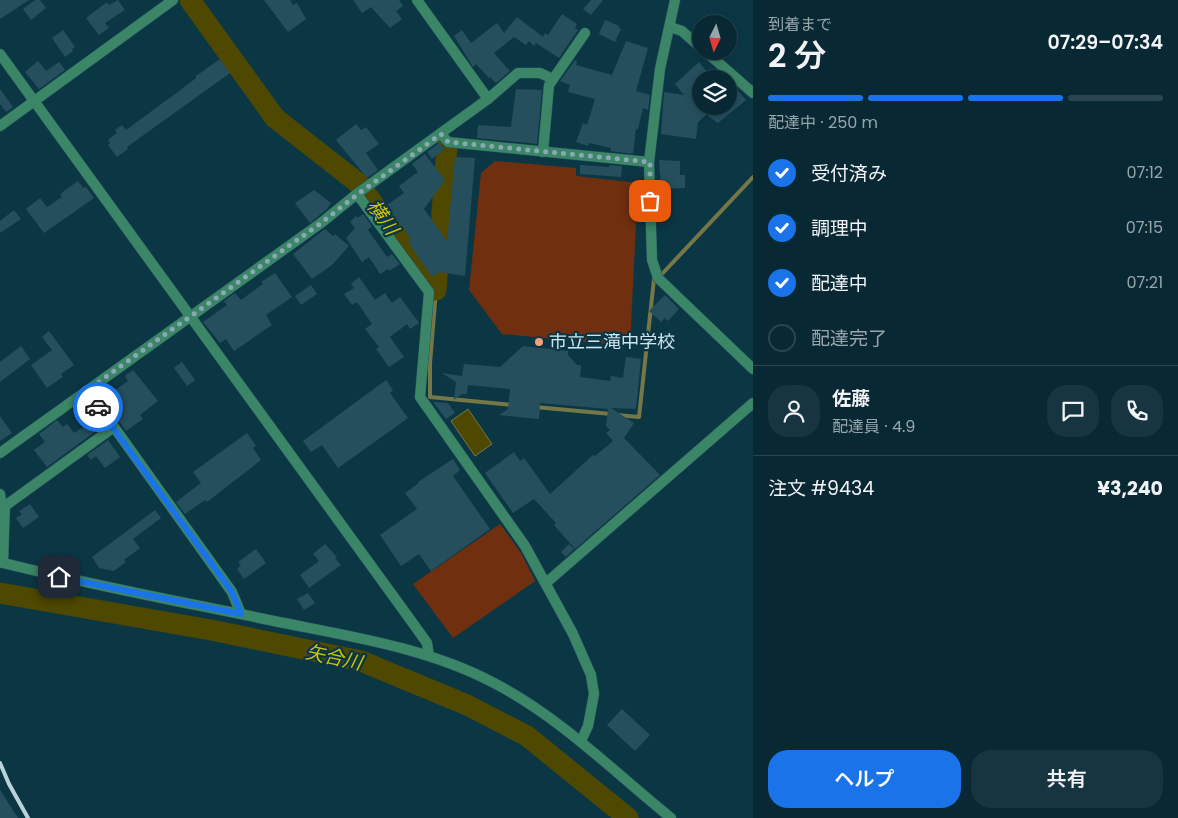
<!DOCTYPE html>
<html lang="ja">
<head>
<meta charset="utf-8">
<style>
	:root { --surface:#082934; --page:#163540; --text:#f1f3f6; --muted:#98a6ac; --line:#29454f; --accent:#1a73e8 }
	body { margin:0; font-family:Poppins,"Noto Sans JP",sans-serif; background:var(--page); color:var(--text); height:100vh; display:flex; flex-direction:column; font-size:19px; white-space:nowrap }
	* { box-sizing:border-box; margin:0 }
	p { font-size:16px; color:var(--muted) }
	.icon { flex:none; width:28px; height:28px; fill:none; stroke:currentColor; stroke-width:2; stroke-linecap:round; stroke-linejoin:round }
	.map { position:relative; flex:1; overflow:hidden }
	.details { display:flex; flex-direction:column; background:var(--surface); width:425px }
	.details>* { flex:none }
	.needle { width:32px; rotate:185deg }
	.buttons { position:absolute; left:692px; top:15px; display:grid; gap:10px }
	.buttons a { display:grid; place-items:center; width:45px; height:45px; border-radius:50%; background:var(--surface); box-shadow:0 2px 8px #0003,0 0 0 1px var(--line); font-size:25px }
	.pin { position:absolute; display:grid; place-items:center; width:42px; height:42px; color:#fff; margin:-21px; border-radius:10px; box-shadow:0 2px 8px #0006 }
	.courier { position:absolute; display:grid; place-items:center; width:50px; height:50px; margin:-25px; border:4px solid #1a73e8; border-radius:50%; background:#fff; color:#222; box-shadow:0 1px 6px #0007 }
	.overview em { font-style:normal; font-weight:600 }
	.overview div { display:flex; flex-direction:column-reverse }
	.overview { display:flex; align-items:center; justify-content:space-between; height:85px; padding:0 15px }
	h1 { font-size:32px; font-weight:600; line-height:38px }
	.bar { display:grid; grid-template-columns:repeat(4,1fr); gap:8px 5px; align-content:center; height:60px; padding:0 15px }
	.bar i { height:6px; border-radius:4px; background:var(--line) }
	.bar .on { background:var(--accent) }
	.bar p { grid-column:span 4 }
	.line { display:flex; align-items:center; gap:12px; padding:0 15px; border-top:1px solid var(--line) }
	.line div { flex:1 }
	.round { display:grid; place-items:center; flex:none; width:52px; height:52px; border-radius:20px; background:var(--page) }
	ol { padding:0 15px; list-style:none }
	li { display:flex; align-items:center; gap:15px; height:55px }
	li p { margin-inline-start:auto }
	li .icon { padding:5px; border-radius:50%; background:var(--accent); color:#fff; stroke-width:4 }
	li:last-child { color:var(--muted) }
	li i { width:28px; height:28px; border:2px solid var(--line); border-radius:50% }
	.action { display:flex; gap:10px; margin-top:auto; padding:10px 15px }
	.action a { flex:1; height:58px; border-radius:20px; background:var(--accent); color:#fff; font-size:20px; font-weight:600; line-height:58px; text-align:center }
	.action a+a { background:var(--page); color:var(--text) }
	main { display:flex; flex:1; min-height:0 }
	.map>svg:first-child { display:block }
</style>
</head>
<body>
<main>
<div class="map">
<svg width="753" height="818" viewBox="0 0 753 818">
	<rect width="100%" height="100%" fill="#0b3745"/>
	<g fill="#70300f">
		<polygon points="495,161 576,168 576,176 638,183 630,346 502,334 469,290 481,173"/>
		<polygon points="500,524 521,553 535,581 453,638 413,584"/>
	</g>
	<polygon fill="#4e4800" stroke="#757747" points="468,409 492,444 475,456 451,421"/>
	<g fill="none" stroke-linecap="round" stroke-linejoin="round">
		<g stroke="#757747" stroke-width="4">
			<polyline points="662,274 753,177"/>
			<polyline points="436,290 430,363 430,397 513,405"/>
			<polyline points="535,407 611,414"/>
			<polyline points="617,415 639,417 654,279"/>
		</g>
		<g stroke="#4e4800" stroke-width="21">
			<polyline points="190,0 275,118 358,183 436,290 447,147"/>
			<polyline points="0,593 211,630 361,661 467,705 527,736 628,818"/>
		</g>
	</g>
	<g fill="#254f5d">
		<polygon points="0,0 29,0 0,19"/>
		<polygon points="35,0 40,0 46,8 31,20 23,9"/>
		<polygon points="118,0 125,10 105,23 109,28 99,35 86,18 107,2 109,5"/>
		<polygon points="264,0 290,0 293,5 297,3 306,19 288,32"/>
		<polygon points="353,0 399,0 403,6 396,11 402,19 390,28 371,7 362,13"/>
		<polygon points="591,0 603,0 591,15 583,9"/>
		<polygon points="562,14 577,24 575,28 578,30 559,58 536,43 534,46 529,41 526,45 514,37 494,53 510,71 496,83 490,77 489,78 476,64 473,67 454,36 462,30 471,43 497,23 504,33 517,17 543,37 545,33 548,35"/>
		<polygon points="605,20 619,26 618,27 621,29 615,42 599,34"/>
		<polygon points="63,30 75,47 72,49 73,51 65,57 52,38"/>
		<polygon points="626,41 648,48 636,91 650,95 648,110 643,108 638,129 636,129 633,154 611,151 611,148 589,143 588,146 576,142 583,123 587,125 595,99 568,92 570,85 560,81 575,60 577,61 576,65 612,75"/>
		<polygon points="220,59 230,73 127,147 128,149 117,157 108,145 110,143 108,140 117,133 115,130 122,125 126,130 179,91 196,78 196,76"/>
		<polygon points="38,61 46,71 59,62 65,70 39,89 25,72"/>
		<polygon points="699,62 713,79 701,79 701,106 705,106 710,112 698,122 696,139 661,134 664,92 684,95 675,84"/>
		<polygon points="729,81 746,100 718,123 708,116 719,106 729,106"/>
		<polygon points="0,89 13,107 6,112 0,104"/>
		<polygon points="516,89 542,90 537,144 477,138 478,125 511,127"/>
		<polygon points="356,124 361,130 366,127 379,144 366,153 378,170 367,178 336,140"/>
		<polygon points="439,143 445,149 432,159 427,152"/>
		<polygon points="425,154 445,180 424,209 447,241 455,157 475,158 465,276 439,272 432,277 411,247 412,246 408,241 411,239 397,219 394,221 384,207 404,193 399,186 418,172 412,164"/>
		<polygon points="659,160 680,161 680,175 685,175 685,188 661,189"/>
		<polygon points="580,165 609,167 609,165 622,166 621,177 580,174"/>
		<polygon points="78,181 83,188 86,187 94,198 44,233 26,209 40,198 47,207 62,197 60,195 64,191"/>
		<polygon points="314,190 331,203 327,209 310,223 295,203"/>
		<polygon points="14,210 21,219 0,233 0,221"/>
		<polygon points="363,214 372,226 368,230 387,257 392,254 400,264 389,271 388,269 380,274 369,257 362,262 346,238 355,228 350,222 356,216 358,218"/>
		<polygon points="325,229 333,236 335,234 349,246 332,265 312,279 293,254"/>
		<polygon points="275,273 292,297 266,315 272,325 234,351 226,339 220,343 203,322 227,305 224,301 235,293 241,300 263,284 261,282"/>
		<polygon points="359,277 375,300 385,293 392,303 400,297 419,323 410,329 407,324 390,337 404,357 389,367 376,349 379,347 365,329 372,324 357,302 352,305 344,294 354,288 351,284"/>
		<polygon points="311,285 317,294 301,305 295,296"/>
		<polygon points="665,295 679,309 668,321 665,318 661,322 649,311"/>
		<polygon points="49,331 74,365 61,374 63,377 47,388 31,365 52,350 42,337"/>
		<polygon points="21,346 30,359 0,382 0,362"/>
		<polygon points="523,346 568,351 568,355 577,365 581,365 580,377 610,381 611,376 623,378 626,357 641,359 636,409 611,408 634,423 624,438 660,475 575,549 554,525 556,523 534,499 513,513 485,473 514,452 520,461 524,458 550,494 593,455 595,456 613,441 606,433 610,430 606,426 608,409 540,403 539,419 499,415 508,409 510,389 468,385 467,394 462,394 454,400 456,382 442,373 462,376 464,364 500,367"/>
		<polygon points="182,362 195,380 187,386 174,368"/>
		<polygon points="133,370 158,401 140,415 143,419 126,431 103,399 128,381 125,376"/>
		<polygon points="386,380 393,390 390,393 408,418 338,468 322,445 311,452 303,441"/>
		<polygon points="433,402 448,403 455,413 446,419"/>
		<polygon points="0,416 12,433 0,441"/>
		<polygon points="57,420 63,427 67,424 74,433 94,420 100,428 47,467 34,450 45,442 39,434"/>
		<polygon points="247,433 256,446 253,448 261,460 207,502 205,500 185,514 176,502 201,483 193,472"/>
		<polygon points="108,440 120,457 105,468 96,456 91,460 87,455"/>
		<polygon points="453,459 460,470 453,476 490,529 431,571 419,554 401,566 380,535 417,509 405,493 419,483 418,482"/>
		<polygon points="30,504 39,517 23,528 16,518 22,514 19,511"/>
		<polygon points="155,510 161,518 133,539 140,548 124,560 126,562 114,571 99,568 92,557"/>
		<polygon points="325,544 337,557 335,558 341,565 309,588 300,575 319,561 313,554"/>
		<polygon points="569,544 574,549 566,557 561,552"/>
		<polygon points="256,549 266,563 244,579 237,569 241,565 238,562"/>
		<polygon points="308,593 315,603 304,610 297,599"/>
		<polygon points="622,709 650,735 635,751 607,725"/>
		<polygon points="0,790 18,818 0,818"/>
	</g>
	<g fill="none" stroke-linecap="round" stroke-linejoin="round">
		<g stroke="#2a5360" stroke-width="11">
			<g id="minor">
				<polyline points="675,0 660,69 649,162 652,260 658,278 753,369"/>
				<polyline points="670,27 682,31 701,48"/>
				<polyline points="705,51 753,93"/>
				<polyline points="0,54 412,622 427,643 429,656"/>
				<polyline points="488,99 518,73 540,73 553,79"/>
				<polyline points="0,126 173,0"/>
				<polyline points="441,134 448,142 649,162"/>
				<polyline points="543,152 549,85 585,33"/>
				<polyline points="357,194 429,292 420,397 525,546 573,634 591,675 594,694 588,726 581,741"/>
				<polyline points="86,391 114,427 232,592 241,614"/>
				<polyline points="0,453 321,223 358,193 488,99 417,0"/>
				<polyline points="0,494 1,500 5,506 3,563"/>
				<polyline points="5,506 114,427"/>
				<polyline points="546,583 753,403"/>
			</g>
		</g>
		<g stroke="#2a5360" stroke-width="11">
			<path id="tertiary" d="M 0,562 C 94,586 189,603 284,623 C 355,637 430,649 494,683 C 561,718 613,771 671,818"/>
		</g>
		<use href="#minor" stroke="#3b8667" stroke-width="10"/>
		<use href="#tertiary" stroke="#3b8667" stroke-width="10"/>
		<polyline stroke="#bad2dc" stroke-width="4" points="0,763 9,784 28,818"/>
	</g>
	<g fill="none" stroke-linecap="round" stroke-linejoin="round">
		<polyline stroke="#8aa8b3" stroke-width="5" stroke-dasharray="0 9" points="98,407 86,391 321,223 358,194 441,134 448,142 650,162 650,201"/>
		<polyline stroke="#1a73e8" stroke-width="6" points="59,577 241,614 232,592 98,407"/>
	</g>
	<circle fill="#f2a17e" stroke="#0b3745" stroke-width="2" cx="539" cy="342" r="5"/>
	<g text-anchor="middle" stroke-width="4.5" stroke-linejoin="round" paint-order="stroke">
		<g font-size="18" fill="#cfe5ee" stroke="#0b3745" text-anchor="start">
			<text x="549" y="348">市立三滝中学校</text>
		</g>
		<g font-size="19" font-style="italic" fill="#d2c406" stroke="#0b3745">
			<text transform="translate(383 217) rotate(54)" y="7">横川</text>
			<text transform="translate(334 657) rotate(12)" y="7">矢合川</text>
		</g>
	</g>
</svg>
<div class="buttons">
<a><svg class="needle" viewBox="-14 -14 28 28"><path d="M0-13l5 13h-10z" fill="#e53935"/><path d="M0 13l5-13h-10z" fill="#98a6ac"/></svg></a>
<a><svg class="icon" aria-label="layers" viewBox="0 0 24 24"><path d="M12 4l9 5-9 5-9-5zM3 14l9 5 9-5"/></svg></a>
</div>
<div class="pin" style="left:650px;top:201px;background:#ea580c"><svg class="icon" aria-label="bag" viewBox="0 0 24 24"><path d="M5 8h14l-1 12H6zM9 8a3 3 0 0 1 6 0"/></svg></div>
<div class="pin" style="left:59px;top:577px;background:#1f2937"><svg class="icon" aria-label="home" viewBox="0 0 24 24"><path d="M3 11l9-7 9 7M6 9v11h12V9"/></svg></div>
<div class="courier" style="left:98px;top:407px"><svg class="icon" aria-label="car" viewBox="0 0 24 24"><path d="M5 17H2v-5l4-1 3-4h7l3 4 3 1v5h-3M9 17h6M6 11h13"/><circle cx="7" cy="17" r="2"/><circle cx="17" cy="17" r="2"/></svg></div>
</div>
<section class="details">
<div class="overview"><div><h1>2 分</h1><p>到着まで</p></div><em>07:29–07:34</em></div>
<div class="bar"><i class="on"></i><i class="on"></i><i class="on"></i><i></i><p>配達中 · 250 m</p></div>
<ol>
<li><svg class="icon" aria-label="check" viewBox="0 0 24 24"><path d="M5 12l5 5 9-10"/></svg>受付済み<p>07:12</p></li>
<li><svg class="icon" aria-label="check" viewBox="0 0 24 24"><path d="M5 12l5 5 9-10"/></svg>調理中<p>07:15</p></li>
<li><svg class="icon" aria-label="check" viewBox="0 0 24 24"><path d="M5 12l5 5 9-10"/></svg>配達中<p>07:21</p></li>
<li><i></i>配達完了</li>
</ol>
<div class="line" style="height:90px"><a class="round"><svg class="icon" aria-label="person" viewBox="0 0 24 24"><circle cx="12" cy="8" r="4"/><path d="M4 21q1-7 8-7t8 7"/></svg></a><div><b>佐藤</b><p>配達員 · 4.9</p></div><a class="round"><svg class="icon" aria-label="chat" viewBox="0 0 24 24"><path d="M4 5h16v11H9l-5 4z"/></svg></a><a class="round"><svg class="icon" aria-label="phone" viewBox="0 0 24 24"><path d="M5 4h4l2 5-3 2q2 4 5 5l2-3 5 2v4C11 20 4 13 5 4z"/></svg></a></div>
<div class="line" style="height:65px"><div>注文 #9434</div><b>¥3,240</b></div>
<div class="action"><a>ヘルプ</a><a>共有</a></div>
</section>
</main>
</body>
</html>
